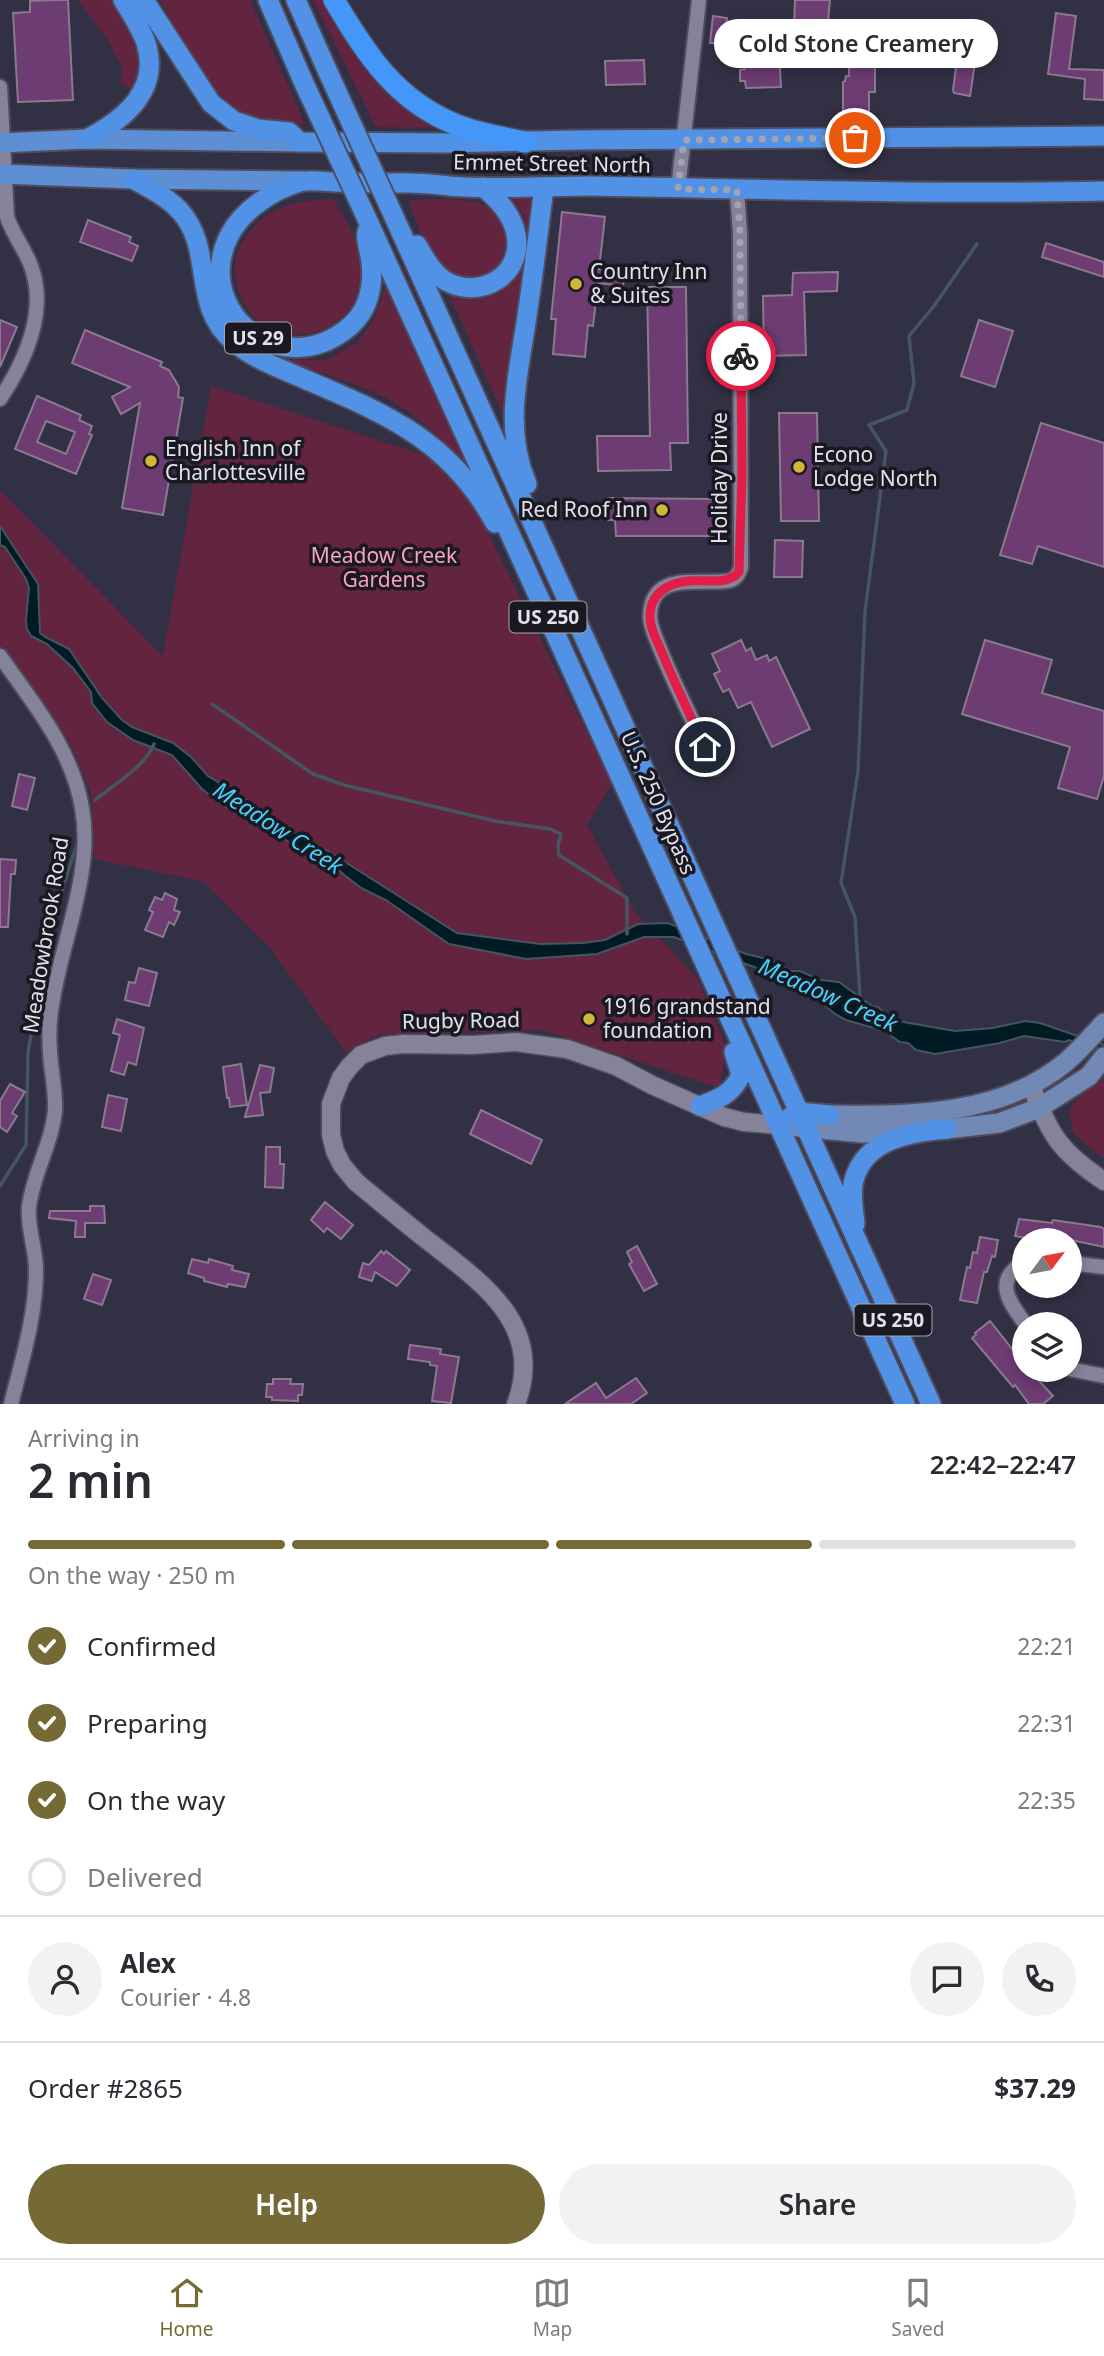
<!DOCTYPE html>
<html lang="en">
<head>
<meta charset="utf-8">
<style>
	:root { --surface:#fff; --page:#f2f2f3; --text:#2b2b33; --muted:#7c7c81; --line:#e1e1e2; --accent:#756a35 }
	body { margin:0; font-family:"Noto Sans",sans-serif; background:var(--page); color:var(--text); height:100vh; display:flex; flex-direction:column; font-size:26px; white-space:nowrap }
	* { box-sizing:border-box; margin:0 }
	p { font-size:23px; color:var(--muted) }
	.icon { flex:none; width:38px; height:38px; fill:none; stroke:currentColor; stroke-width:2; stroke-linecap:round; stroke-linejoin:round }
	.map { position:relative; height:1404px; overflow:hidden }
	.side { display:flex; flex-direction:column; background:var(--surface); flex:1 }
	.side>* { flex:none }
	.needle { width:46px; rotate:58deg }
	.fabs { position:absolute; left:1012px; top:1228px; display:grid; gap:14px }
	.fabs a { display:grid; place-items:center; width:70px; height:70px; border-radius:50%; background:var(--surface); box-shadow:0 4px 10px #0003; font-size:35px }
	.pin { position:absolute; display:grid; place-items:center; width:60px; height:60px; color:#fff; margin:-30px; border:4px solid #fff; border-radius:50%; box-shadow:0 2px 7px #0007 }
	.courier { position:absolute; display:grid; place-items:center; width:70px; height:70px; margin:-35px; border:5px solid #e11d48; border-radius:50%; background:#fff; color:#222; box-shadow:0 2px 9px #0007 }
	.bubble { position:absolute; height:49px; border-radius:24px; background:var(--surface); box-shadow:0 4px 10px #0003; font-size:23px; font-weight:600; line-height:49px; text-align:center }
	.headline em { font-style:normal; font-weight:600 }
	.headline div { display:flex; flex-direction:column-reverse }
	.headline { display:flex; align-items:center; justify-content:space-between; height:119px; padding:0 28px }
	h1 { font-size:46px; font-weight:600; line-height:52px }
	.bar { display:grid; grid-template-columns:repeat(4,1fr); gap:10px 7px; align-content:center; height:84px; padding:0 28px }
	.bar i { height:9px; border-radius:5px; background:var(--line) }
	.bar .current { background:var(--accent) }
	.bar p { grid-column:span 4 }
	.line { display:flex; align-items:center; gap:18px; padding:0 28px; border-top:2px solid var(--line) }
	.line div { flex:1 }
	.round { display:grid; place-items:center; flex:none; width:74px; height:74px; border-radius:37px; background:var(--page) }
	ol { padding:0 28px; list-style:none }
	li { display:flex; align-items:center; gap:21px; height:77px }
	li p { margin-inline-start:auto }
	li .icon { padding:7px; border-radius:50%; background:var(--accent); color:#fff; stroke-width:4 }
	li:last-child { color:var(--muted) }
	li i { width:38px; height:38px; border:4px solid var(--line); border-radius:50% }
	.primary-button { display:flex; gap:14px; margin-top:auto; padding:14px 28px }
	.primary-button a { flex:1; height:80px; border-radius:42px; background:var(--accent); color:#fff; font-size:28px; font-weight:600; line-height:80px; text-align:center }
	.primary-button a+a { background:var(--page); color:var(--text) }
	.tabs { display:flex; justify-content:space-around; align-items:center; height:98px; border-top:2px solid var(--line); background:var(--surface); font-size:19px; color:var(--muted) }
	.tabs a { display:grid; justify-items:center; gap:4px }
	.tabs .current { color:var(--accent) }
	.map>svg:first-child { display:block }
</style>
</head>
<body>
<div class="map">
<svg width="1104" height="1404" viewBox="0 0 1104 1404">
	<rect width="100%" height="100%" fill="#323044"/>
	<g fill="#63243f">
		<polygon points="78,0 115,0 130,24 144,62 133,90 121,84 122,67 109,42"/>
		<path d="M 160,0 L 250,0 L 305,124 C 293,123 279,125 267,123 C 215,113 184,41 160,0 Z"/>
		<polygon points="313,0 323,0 357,59 381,85 433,128 376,127"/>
		<polygon points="512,197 534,198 521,321 505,419 446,288 492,292 512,280 522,265 527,242 524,217"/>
		<path d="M 333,199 C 345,216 356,236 360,257 C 376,338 261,367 238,289 C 233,273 234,256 242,242 C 266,206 292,201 333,199 Z"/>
		<path d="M 444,199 C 458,200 474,200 487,206 C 492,208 497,216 500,222 C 527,266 471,301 438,264 C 424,247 416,220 408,200 Z"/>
		<path d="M 386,286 L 469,468 C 442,439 415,411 378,394 C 348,380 313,371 281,359 L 327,360 L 357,343 L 375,318 Z"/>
		<polygon points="211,386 434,458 467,491 612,783 587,825 636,914 698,979 726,1047 720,1088 542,1030 379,1035 346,1053 270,948 202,881 94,859 91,793 71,745 0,647 0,490 163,656"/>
		<polygon points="1104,1078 1104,1159 1073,1133 1069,1112 1077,1099"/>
	</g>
	<polygon fill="#001b24" stroke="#445661" stroke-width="2" points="0,526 38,584 40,633 45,637 69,649 102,698 122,720 132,727 173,743 191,757 208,776 270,815 286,829 326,850 457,933 540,944 583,943 605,940 638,924 668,923 746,954 767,959 791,971 800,971 820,980 839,982 872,1006 878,1007 892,1020 955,1031 993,1028 1025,1021 1040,1023 1104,1045 1104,1051 1069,1040 1065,1042 1024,1036 1000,1043 935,1054 916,1050 908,1043 900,1042 884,1031 846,1020 835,1014 815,997 781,977 674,937 644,937 597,954 526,959 449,944 386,900 361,888 333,866 316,861 266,826 225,807 202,789 172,755 133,740 107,722 92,703 91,692 73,668 47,644 31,636 27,629 26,620 29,588 26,579 5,547 0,545"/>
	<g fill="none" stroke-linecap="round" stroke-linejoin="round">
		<g stroke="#445661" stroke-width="3.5">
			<polyline points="212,704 313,774 344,785 495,821 550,829 561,834 558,845 559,855 627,898 627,934"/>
			<path d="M 95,800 C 113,786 147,764 154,744"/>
			<polyline points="860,997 855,917 841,883 858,771 865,612 886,451 869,425 907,410 914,383 909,336 934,306 977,244"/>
			<polyline points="0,1186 26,1145 28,1052 52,920 76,847"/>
		</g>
	</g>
	<g fill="#6c3c72" stroke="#8b7a8d" stroke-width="2" fill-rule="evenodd">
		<polygon points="56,0 68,0 73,100 18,102 13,13 30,12 30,1"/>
		<polygon points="795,0 830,0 827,31 794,29"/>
		<polygon points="1056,13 1076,16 1069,69 1104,70 1104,100 1084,99 1085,79 1048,74"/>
		<polygon points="713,16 727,18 724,44 710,43"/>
		<polygon points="959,45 974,48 972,62 975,63 970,96 954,93 953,90"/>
		<polygon points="779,51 781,87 746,88 745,81 740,81 740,70 745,69 744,53"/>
		<polygon points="849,58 875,58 875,92 869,92 869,118 843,118 843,82 845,81 846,76 849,76"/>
		<polygon points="644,60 645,84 606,85 605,61"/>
		<polygon points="562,212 605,217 599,269 625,272 623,286 598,283 593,326 588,325 585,357 553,354 556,319 551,319"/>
		<polygon points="88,220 131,237 129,242 138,246 132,261 80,242"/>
		<polygon points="1046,243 1104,262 1104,277 1042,257"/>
		<polygon points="838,272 837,291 804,292 806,355 764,356 763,296 792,295 793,273"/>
		<polygon points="647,287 686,287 688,443 670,443 671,470 598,471 597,436 650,436"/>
		<polygon points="0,320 17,327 0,367"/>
		<polygon points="979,320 1013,331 995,387 961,376"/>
		<polygon points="85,330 162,362 160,366 169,370 179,387 178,397 183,398 163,515 122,508 140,403 121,414 112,397 130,387 72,363"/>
		<path d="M 37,396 L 81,415 L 79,420 L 92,426 L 89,434 L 92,435 L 76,474 L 15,449 ZM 46,421 L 75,432 L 66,454 L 37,442 Z"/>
		<polygon points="779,413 817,413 819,521 781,521"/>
		<polygon points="1041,423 1104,443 1104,567 1038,546 1032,564 1000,555"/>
		<polygon points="608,498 715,499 716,536 616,536 615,520 608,520"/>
		<polygon points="775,540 803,541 802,577 774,577"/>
		<polygon points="741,640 746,651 751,648 756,660 767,655 769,661 776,657 810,729 772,747 751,702 738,708 729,689 723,692 714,674 720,671 712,654"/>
		<polygon points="985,640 1052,660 1042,693 1104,711 1104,776 1097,799 1058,788 1070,747 962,714"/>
		<polygon points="19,774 35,778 27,810 12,806"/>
		<polygon points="0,859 16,860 15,874 11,874 8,927 0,927"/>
		<polygon points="165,893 177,899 174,910 180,912 174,925 169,922 163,937 145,930 153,912 149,910 155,897 162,900"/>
		<polygon points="139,968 157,973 149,1006 125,1000 129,982 135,983"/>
		<polygon points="117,1019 144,1028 136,1065 128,1062 124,1075 111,1071 120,1035 113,1033"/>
		<polygon points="241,1064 247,1105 230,1107 229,1098 227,1098 223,1067"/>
		<polygon points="260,1065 274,1068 270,1092 260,1093 263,1115 245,1117"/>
		<polygon points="10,1084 25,1092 12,1113 17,1116 7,1132 0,1127 0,1101"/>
		<polygon points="108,1095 127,1099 121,1131 102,1127"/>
		<polygon points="481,1110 542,1140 531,1164 470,1134"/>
		<polygon points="266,1147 280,1147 280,1164 284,1164 283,1188 265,1187"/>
		<polygon points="325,1202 353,1225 341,1239 327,1228 324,1232 311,1220"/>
		<polygon points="90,1206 104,1206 105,1223 85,1223 85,1237 75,1237 76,1221 49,1218 50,1211 90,1211"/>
		<polygon points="1019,1219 1052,1223 1053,1220 1101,1227 1104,1229 1104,1247 1066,1239 1065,1241 1048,1241 1015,1236"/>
		<polygon points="980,1237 998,1240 995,1257 992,1256 987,1272 984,1272 977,1303 960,1300 967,1267 970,1268 973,1252 977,1253"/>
		<polygon points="637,1246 657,1284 644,1291 629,1264 632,1262 627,1252"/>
		<polygon points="381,1251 384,1254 386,1251 410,1270 397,1286 375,1272 372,1281 359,1277 363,1263 369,1265"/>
		<polygon points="192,1259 208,1263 209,1259 233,1266 232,1270 249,1274 245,1287 228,1284 227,1287 204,1281 204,1278 188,1273"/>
		<polygon points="93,1274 111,1280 102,1305 84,1299"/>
		<polygon points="990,1321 1024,1364 1024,1370 1029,1370 1053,1396 1043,1404 1029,1404 1015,1385 1013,1387 972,1338 976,1335 975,1333"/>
		<polygon points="410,1345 441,1349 440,1354 459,1357 451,1403 432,1401 437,1366 430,1365 430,1362 408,1359"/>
		<polygon points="636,1378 647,1393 631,1404 565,1404 596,1383 606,1398"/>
		<polygon points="273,1379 291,1379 290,1384 303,1384 302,1395 298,1395 298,1401 272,1400 272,1397 266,1397 267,1384 273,1384"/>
	</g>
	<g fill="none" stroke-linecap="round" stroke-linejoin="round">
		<g stroke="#4e4c5d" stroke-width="18">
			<g id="minor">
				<path d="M 0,87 L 7,217 C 13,235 25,249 31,266 C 48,311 25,362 0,399"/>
				<polyline points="678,189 699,0"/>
				<path d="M 0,656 C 33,703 72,749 82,808 C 94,872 61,942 52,1005 C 49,1021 49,1037 50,1052 C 51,1072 56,1091 55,1110 C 52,1144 33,1173 29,1207 C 27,1229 36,1248 36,1270 C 36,1316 22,1360 11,1404"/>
				<path d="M 715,768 C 697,729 677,691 661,651 C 657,640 650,628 650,616 C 651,570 700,585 727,581 C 735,580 739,574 741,567 L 740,234 L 737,190"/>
				<path d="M 1024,1262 C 992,1281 1010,1303 1026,1325"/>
				<polyline points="1069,1263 1104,1267"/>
				<polyline points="1069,1369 1104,1376"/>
			</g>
		</g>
		<g stroke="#4e4c5d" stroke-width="21">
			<g id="tertiary">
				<path d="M 1031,1085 C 1049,1134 1060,1152 1104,1181"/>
				<path d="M 516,1404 C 546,1325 481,1282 427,1240 C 403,1221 379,1201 356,1182 L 342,1165 L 335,1151 L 331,1135 L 331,1104 L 341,1078 L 350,1066 L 361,1055 L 385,1046 L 403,1044 L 473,1045 L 516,1042 L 567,1049 L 616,1066 L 652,1085 L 724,1117 L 744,1122 L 778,1125"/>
			</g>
		</g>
		<g stroke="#4e4c5d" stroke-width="23">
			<g id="secondary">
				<path d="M 830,1115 C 910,1116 1001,1116 1066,1062 C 1080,1050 1092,1036 1104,1023"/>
				<polyline points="778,1125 863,1133 927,1128 947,1129 999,1123 1039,1108 1089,1076 1104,1057"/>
			</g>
		</g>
		<g stroke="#4e4c5d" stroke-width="23">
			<g id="primary">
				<polyline points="0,143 87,139 300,142"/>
				<polyline points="0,174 133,179 302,181"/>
			</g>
		</g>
		<g stroke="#4e4c5d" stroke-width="23">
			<g id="trunk">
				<polyline points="144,0 211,103 234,121 258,129 289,132 300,142 447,143 578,140 1104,136"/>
				<polyline points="268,0 303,81"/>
				<polyline points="296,0 327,70"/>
				<path d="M 87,139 C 123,120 161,91 146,43 C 141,28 131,13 123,0"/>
				<path d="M 133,179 C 150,189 168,197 181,212 C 215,252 190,305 234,342 C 254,360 285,370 309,381 C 389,415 451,442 495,523"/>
				<polyline points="368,221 905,1404"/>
				<polyline points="400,230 931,1404"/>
				<path d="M 367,232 C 365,241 369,248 370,256 C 373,272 372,289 366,304 C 359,321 344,333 327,341 C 311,348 291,350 274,344 C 229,329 207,280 229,236 C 242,210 273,190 300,182 C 311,179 325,182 336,182 C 361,183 385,183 409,183 C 428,183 446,186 464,187 C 507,189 549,186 592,186 C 763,189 933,195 1104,191"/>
				<path d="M 417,245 C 424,257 432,272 444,280 C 480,302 527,274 515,230 C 510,212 498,199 483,187"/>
				<path d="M 527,484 C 502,425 520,369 528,309 C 534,269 539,228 544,187"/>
				<path d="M 700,1106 C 719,1099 732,1094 741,1075 L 734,1052"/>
				<polyline points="790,1117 799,1112 830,1115"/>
				<path d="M 855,1224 C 854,1211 850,1193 854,1180 C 865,1139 911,1132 947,1129"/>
			</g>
		</g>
		<g stroke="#4e4c5d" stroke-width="24">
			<path id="motorway" d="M 334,0 C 366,54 396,101 457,125 C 479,134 503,137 525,142"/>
		</g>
		<use href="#minor" stroke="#85839a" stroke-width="14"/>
		<use href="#tertiary" stroke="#85839a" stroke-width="18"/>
		<use href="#secondary" stroke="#7289b6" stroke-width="19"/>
		<use href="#primary" stroke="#5e8ed3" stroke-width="19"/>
		<use href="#trunk" stroke="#5192e6" stroke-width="19"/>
		<use href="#motorway" stroke="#4496f9" stroke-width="21"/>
		<g stroke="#4e4c5d" stroke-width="23" stroke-linecap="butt">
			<g id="trunk-bridge">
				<polyline points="327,70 400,230"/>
				<polyline points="303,81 368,221"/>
			</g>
		</g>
		<use href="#trunk-bridge" stroke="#5192e6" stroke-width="19"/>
	</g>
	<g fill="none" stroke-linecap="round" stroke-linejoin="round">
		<polyline stroke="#a4a3b2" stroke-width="7" stroke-dasharray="0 12.6" points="741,356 740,234 737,190 678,189 684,140 855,138"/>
		<path stroke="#e11d48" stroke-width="9" d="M 705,747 C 690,715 674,682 660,648 C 656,639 650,628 650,618 C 649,594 668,583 688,581 C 706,579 727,586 739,572 L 742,476 L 741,356"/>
	</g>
	<g fill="#cfb837" stroke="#1a1922" stroke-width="2.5">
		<circle cx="576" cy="284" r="7"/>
		<circle cx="151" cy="461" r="7"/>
		<circle cx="799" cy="467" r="7"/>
		<circle cx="662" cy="510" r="7"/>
		<circle cx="589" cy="1019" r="7"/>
	</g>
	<g text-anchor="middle" stroke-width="7" stroke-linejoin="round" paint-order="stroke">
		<g fill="#1a1922" stroke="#a6a5b1" stroke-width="2">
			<rect x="225" y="322.5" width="66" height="31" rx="5"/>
			<rect x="509.5" y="601.5" width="77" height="31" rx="5"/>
			<rect x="854.5" y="1304.5" width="77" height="31" rx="5"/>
		</g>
		<g font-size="19" font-weight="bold" fill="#e2e1ee">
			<text x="258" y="345">US 29</text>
			<text x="548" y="624">US 250</text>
			<text x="893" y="1327">US 250</text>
		</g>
		<g font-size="21" fill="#e2e1ee" stroke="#1a1922">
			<text transform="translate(552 164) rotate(1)" y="7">Emmet Street North</text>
			<text transform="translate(720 478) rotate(-90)" y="7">Holiday Drive</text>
			<text transform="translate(658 803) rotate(66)" y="7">U.S. 250 Bypass</text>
			<text transform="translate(46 935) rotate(-81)" y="7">Meadowbrook Road</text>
			<text transform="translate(461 1021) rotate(-1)" y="7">Rugby Road</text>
		</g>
		<g font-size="21" fill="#e2e1ee" stroke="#1a1922" text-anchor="start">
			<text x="590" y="279">Country Inn<tspan x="590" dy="24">&amp; Suites</tspan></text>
			<text x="165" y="456">English Inn of<tspan x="165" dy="24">Charlottesville</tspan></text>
			<text x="813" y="462">Econo<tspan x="813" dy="24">Lodge North</tspan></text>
			<text x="648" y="517" text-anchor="end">Red Roof Inn</text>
			<text x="603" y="1014">1916 grandstand<tspan x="603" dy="24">foundation</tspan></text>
		</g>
		<g font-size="21" fill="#f6a2c0" stroke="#1a1922">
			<text x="384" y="563">Meadow Creek<tspan x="384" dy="24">Gardens</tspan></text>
		</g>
		<g font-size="23" font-style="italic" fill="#41d4fd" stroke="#1a1922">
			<text transform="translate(278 828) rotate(33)" y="8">Meadow Creek</text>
			<text transform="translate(828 995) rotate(24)" y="8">Meadow Creek</text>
		</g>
	</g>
</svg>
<div class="fabs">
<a><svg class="needle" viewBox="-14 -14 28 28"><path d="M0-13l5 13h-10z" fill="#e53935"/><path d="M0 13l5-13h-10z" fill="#7c7c81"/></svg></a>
<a><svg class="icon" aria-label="layers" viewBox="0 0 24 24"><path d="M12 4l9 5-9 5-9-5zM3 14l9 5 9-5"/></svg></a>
</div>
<div class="pin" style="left:855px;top:138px;background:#ea580c"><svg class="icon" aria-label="bag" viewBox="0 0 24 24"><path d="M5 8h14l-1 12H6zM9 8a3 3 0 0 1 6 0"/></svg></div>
<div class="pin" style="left:705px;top:747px;background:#1f2937"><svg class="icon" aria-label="home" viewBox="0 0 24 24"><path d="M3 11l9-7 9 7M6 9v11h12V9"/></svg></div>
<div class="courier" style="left:741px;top:356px"><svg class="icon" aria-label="bike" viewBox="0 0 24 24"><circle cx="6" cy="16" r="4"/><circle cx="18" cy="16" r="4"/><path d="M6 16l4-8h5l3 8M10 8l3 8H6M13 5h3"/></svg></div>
<div class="bubble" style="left:714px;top:19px;width:284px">Cold Stone Creamery</div>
</div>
<section class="side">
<div class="headline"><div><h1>2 min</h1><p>Arriving in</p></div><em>22:42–22:47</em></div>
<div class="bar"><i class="current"></i><i class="current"></i><i class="current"></i><i></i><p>On the way · 250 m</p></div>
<ol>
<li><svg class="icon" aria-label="check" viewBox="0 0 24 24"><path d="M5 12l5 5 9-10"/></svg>Confirmed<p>22:21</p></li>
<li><svg class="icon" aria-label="check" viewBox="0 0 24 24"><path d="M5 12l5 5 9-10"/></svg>Preparing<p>22:31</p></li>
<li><svg class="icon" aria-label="check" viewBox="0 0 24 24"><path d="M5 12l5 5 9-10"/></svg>On the way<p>22:35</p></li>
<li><i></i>Delivered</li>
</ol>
<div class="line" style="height:126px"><a class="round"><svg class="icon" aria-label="person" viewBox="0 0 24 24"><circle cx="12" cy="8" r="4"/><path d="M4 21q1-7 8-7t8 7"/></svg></a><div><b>Alex</b><p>Courier · 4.8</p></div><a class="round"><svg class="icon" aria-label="chat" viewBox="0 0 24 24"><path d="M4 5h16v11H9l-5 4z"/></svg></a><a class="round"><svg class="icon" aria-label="phone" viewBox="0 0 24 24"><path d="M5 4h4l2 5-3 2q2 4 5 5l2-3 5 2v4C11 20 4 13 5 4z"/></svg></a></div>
<div class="line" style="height:91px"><div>Order #2865</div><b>$37.29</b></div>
<div class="primary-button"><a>Help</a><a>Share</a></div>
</section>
<nav class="tabs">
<a class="current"><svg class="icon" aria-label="home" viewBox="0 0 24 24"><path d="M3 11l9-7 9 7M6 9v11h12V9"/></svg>Home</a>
<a><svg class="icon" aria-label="map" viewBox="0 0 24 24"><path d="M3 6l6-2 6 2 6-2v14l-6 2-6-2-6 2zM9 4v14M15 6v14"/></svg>Map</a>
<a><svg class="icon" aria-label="saved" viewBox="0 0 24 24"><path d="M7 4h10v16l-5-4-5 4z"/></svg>Saved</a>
</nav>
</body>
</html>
